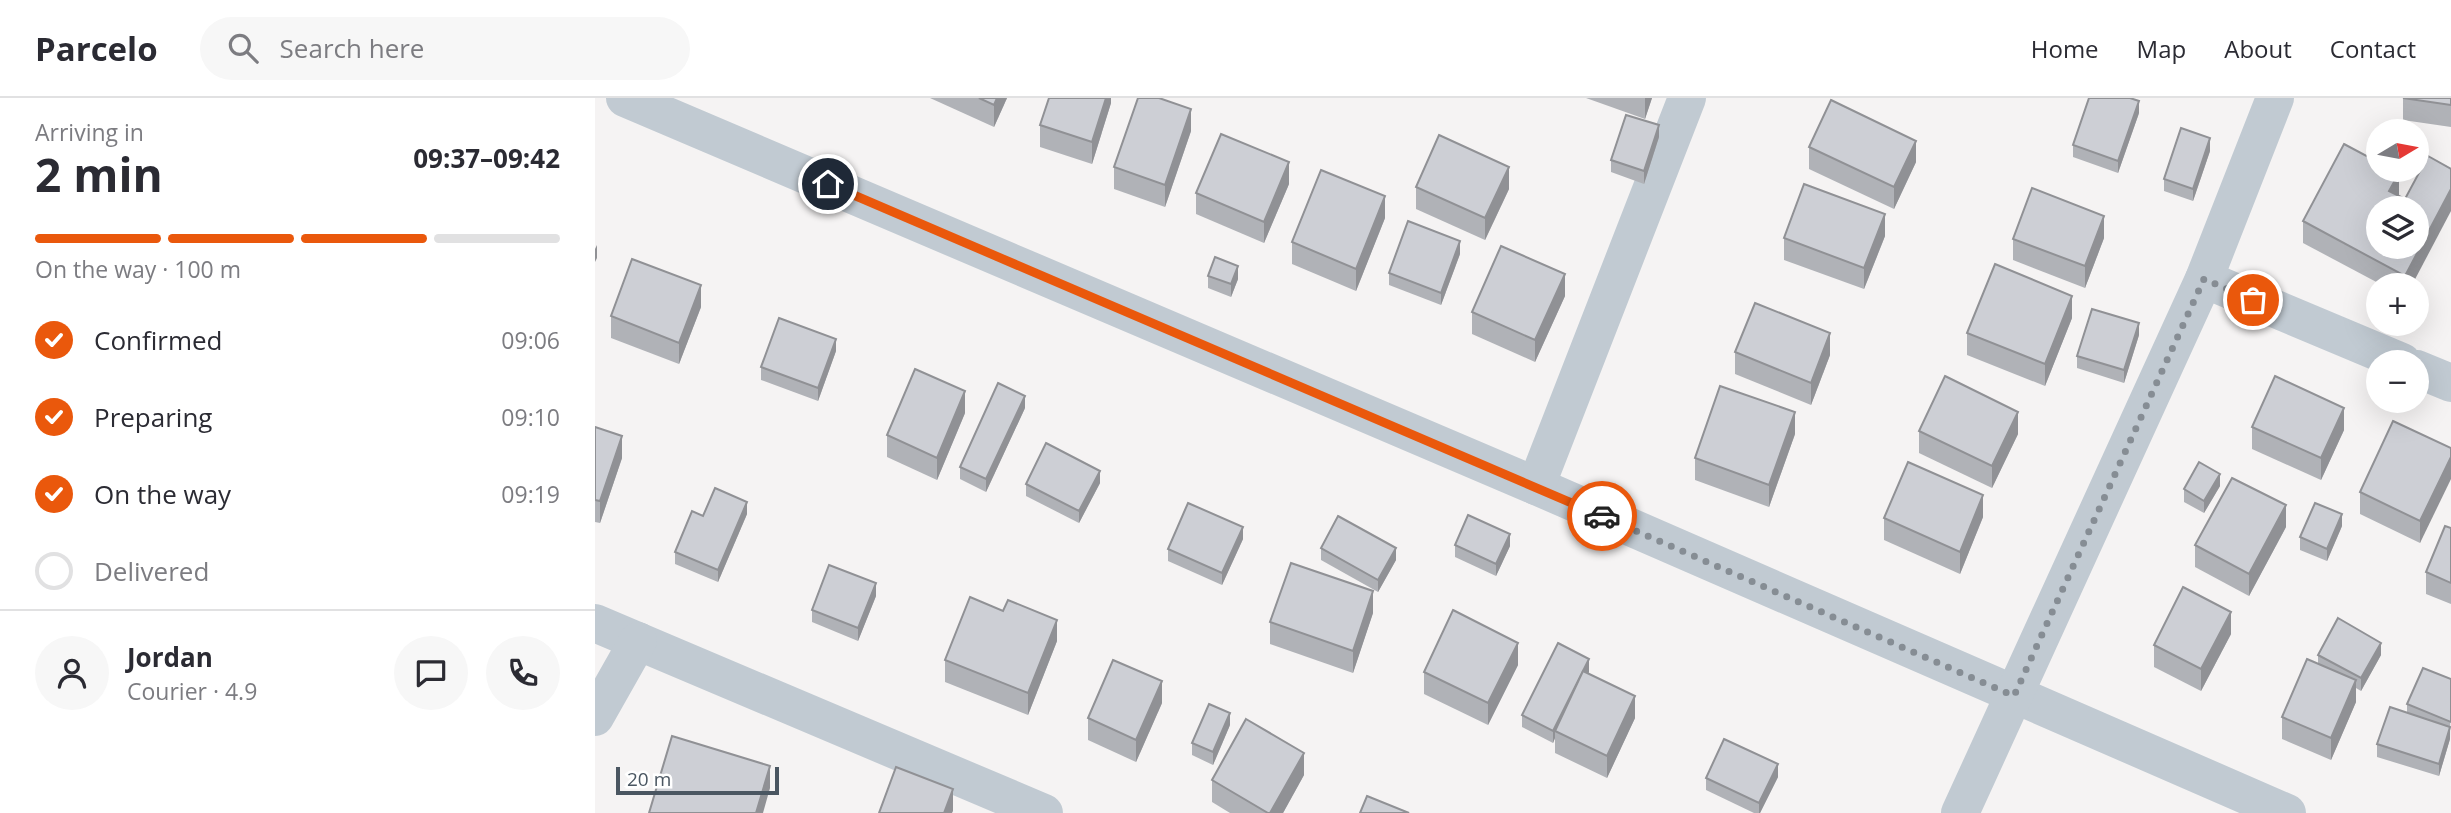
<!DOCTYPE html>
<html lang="en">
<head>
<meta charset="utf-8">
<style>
	:root { --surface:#fff; --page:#f7f7f7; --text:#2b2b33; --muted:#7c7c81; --line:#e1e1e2; --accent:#ea580c }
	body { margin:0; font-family:"Open Sans",sans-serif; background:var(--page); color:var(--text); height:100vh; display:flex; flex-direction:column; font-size:26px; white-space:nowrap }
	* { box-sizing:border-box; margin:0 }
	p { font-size:23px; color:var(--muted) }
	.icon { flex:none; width:38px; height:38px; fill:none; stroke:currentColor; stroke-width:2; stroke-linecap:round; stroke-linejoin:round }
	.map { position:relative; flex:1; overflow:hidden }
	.details { display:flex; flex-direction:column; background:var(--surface); width:595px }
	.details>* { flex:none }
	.needle { width:46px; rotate:80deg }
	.tools { position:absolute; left:1771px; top:21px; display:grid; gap:14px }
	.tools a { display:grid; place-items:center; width:63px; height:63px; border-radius:50%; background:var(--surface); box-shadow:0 7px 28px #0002; font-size:35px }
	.scale { position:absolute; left:21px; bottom:18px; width:163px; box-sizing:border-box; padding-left:7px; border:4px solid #4a5661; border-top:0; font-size:19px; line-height:24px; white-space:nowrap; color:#4a5661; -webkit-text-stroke:5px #fff; paint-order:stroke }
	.pin { position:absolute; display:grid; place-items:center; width:60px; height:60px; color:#fff; margin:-30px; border:4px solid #fff; border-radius:50%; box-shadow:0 2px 7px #0007 }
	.courier { position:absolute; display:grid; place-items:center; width:70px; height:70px; margin:-35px; border:5px solid #ea580c; border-radius:50%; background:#fff; color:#222; box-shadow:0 2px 9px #0007 }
	.overview em { font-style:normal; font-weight:700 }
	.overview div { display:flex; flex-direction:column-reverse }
	.overview { display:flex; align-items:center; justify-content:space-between; height:119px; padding:0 35px }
	h1 { font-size:46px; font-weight:700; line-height:52px }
	.bar { display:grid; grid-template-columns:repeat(4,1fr); gap:10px 7px; align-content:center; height:84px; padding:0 35px }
	.bar i { height:9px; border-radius:5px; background:var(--line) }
	.bar .on { background:var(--accent) }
	.bar p { grid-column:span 4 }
	.line { display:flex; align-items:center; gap:18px; padding:0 35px; border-top:2px solid var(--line) }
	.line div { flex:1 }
	.round { display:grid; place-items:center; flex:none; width:74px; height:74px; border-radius:37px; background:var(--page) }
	ol { padding:0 35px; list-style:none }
	li { display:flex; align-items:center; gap:21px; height:77px }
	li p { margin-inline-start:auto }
	li .icon { padding:7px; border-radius:50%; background:var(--accent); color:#fff; stroke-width:4 }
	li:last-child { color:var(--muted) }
	li i { width:38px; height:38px; border:4px solid var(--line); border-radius:50% }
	header { display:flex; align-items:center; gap:42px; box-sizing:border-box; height:98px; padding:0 35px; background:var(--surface); border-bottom:2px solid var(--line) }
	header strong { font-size:33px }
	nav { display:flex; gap:38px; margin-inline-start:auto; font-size:24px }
	.search { width:490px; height:63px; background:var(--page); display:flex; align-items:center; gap:18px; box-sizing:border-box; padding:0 24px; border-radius:38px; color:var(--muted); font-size:26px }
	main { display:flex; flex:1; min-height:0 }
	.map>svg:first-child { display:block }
</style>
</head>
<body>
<header>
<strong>Parcelo</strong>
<div class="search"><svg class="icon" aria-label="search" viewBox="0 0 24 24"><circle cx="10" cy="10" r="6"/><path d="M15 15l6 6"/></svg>Search here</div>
<nav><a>Home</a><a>Map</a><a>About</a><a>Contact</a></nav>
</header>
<main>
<section class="details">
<div class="overview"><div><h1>2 min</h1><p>Arriving in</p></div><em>09:37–09:42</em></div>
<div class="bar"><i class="on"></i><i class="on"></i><i class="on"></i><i></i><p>On the way · 100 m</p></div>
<ol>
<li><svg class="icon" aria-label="check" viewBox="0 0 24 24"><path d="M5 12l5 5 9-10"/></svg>Confirmed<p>09:06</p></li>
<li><svg class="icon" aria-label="check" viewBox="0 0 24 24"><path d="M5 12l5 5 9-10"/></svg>Preparing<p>09:10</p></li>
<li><svg class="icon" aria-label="check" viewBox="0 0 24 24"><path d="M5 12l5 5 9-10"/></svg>On the way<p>09:19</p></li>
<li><i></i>Delivered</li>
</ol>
<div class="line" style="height:126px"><a class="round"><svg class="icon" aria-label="person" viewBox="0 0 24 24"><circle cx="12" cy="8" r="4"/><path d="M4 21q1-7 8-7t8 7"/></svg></a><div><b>Jordan</b><p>Courier · 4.9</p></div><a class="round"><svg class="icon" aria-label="chat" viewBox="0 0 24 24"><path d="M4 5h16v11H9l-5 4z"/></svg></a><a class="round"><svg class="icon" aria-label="phone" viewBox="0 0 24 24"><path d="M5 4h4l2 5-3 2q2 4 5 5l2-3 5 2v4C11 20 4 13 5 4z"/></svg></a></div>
</section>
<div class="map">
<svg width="1856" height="715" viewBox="0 0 1856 715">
	<rect width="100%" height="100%" fill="#f5f3f3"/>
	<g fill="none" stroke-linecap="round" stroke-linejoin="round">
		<g stroke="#c1cad2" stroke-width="38">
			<polyline points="30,0 941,388 1692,715"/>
			<polyline points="1609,181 1807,264"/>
			<polyline points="1822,271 1856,285"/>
			<polyline points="941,388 1092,0"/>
			<polyline points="0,525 449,715"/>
			<polyline points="0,619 43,543"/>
			<polyline points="1365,715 1609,181 1680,0"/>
		</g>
	</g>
	<g fill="#b0b2b7">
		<polygon points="335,0 412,0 399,29"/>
		<polygon points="516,0 516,5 497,66 445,49 445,27"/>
		<polygon points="991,0 1057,0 1050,21"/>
		<polygon points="1808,0 1856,0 1856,29 1808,22"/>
		<polygon points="1544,15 1523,75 1478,59 1478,47"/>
		<polygon points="596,33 570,109 519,91 519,69"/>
		<polygon points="1064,39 1049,86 1016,74 1016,62"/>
		<polygon points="1214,49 1321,64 1299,111 1214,71"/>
		<polygon points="1615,53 1598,103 1569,93 1569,81"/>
		<polygon points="694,86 669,145 601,116 601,95"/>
		<polygon points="821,89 914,91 890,142 821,111"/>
		<polygon points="1804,98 1810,101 1817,187 1787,187 1708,145 1708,123"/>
		<polygon points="790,120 761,193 697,166 697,144"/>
		<polygon points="1290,138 1269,191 1189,162 1189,140"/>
		<polygon points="1509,140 1490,190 1418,162 1418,141"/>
		<polygon points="865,156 846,207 794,187 794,175"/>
		<polygon points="613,178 643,181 636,199 613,190"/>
		<polygon points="970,198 940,264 877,236 877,214"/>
		<polygon points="106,209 84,266 16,240 16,218"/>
		<polygon points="1477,220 1450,288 1372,257 1372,235"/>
		<polygon points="1544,237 1529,285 1482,270 1482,258"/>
		<polygon points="241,253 223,303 166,282 166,269"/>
		<polygon points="1140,254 1235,257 1216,307 1140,276"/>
		<polygon points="430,310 391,394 365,381 365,369"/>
		<polygon points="370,315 342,382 292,359 292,337"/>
		<polygon points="0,329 27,360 5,425 0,424"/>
		<polygon points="1657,329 1749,332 1726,382 1657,351"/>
		<polygon points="1324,333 1423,336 1397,390 1324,355"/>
		<polygon points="1200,336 1174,409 1100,382 1100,360"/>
		<polygon points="1856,350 1825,445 1765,416 1765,394"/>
		<polygon points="505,385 484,425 431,398 431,386"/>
		<polygon points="1625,388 1609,415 1589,404 1589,391"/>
		<polygon points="152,416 123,484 80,466 80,454 108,418"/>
		<polygon points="1388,419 1365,476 1289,442 1289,420"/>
		<polygon points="1747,428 1732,463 1705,452 1705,439"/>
		<polygon points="1691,429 1654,498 1600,469 1600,447"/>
		<polygon points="1856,430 1856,506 1831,496 1831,474"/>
		<polygon points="648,441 627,487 573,463 573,451"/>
		<polygon points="860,447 915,448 901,478 860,459"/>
		<polygon points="726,450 801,462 783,494 726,462"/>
		<polygon points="281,498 263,543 217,524 217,512"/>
		<polygon points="778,515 758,575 675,546 675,524"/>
		<polygon points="1636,536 1606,593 1559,569 1559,547"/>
		<polygon points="462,543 433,617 350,584 350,562"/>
		<polygon points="1723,557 1786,557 1766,593 1761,590 1761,604 1736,662 1687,641 1687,619 1723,565"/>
		<polygon points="923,567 893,627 829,596 829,574"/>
		<polygon points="994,574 993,576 1040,620 1012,680 960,655 960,640 958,645 927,629 927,617"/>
		<polygon points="1856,581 1855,641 1844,678 1782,659 1782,646 1812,615 1812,606"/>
		<polygon points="567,605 541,664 493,642 493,620"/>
		<polygon points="635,627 618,667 597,657 597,645"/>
		<polygon points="709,677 688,715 635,715 617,704 617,682"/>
		<polygon points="1183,679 1165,715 1159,715 1111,692 1111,680"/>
	</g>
	<g fill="#909195">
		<polygon points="402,0 412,0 399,29 399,7"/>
		<polygon points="511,0 516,0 516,5 497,66 497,44"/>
		<polygon points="1050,0 1057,0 1050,21"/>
		<polygon points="1544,3 1544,15 1523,75 1523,63"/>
		<polygon points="596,11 596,33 570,109 570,87"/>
		<polygon points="1064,27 1064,39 1049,86 1049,73"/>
		<polygon points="1615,40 1615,53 1598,103 1598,91"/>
		<polygon points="1321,43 1321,64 1299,111 1299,89"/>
		<polygon points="694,64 694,86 669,145 669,124"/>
		<polygon points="914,69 914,91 890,142 890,120"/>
		<polygon points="1804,75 1804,97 1797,110 1794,93"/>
		<polygon points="1856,91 1856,113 1817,187 1810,187 1810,178"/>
		<polygon points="790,98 790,120 761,193 761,171"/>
		<polygon points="1290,116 1290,138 1269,191 1269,170"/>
		<polygon points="1509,118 1509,140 1490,190 1490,168"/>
		<polygon points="865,143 865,156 846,207 846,195"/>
		<polygon points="2,147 2,160 0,164 0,151"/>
		<polygon points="643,168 643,181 636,199 636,186"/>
		<polygon points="970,176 970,198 940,264 940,242"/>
		<polygon points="106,187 106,209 84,266 84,245"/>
		<polygon points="1477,198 1477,220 1450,288 1450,266"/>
		<polygon points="1544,225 1544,237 1529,285 1529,272"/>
		<polygon points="1235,235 1235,257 1216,307 1216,285"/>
		<polygon points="241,241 241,253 223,303 223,290"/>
		<polygon points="370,293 370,315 342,382 342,360"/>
		<polygon points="430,298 430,310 391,394 391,381"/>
		<polygon points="1749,310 1749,332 1726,382 1726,360"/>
		<polygon points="1200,314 1200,336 1174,409 1174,387"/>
		<polygon points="1423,314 1423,336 1397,390 1397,368"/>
		<polygon points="27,338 27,360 5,425 5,403"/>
		<polygon points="1856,359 1856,381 1825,445 1825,423"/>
		<polygon points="505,373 505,385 484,425 484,413"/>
		<polygon points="1625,376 1625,388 1609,415 1609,403"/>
		<polygon points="1388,397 1388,419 1365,476 1365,454"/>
		<polygon points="152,404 152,416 123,484 123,472"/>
		<polygon points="1691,407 1691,429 1654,498 1654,476"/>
		<polygon points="1747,416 1747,428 1732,463 1732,451"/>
		<polygon points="648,429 648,441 627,487 627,475"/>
		<polygon points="915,436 915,448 901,478 901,466"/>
		<polygon points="801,450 801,462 783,494 783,482"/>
		<polygon points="281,485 281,498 263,543 263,530"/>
		<polygon points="778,493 778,515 758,575 758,553"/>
		<polygon points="1636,514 1636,536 1606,593 1606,571"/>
		<polygon points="462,522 462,543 433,617 433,595"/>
		<polygon points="923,545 923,567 893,627 893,605"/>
		<polygon points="1786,545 1786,557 1766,593 1766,580"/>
		<polygon points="994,561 994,574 963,635 960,633 960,640 958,645 958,633"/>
		<polygon points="1761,582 1761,604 1736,662 1736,640"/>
		<polygon points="567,583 567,605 541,664 541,642"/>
		<polygon points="1040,598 1040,620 1012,680 1012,658"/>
		<polygon points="635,615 635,627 618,667 618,654"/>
		<polygon points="1855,629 1855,641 1844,678 1844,666"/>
		<polygon points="709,655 709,677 688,715 675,715"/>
		<polygon points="1183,666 1183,679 1165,715 1164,715 1164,705"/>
		<polygon points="175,668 175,690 168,715 161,715"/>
		<polygon points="358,691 358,713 357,715 349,715"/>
	</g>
	<g fill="#cdcfd5" stroke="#909195" stroke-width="2" fill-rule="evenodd">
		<polygon points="384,0 402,0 399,7"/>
		<polygon points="454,0 511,0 497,44 445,27"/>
		<polygon points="543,0 564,0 596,11 570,87 519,69"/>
		<polygon points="1494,0 1535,0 1544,3 1523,63 1478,47"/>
		<polygon points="1808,0 1856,0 1856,7"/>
		<polygon points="1236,2 1321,43 1299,89 1214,49"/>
		<polygon points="1031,17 1064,27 1049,73 1016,62"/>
		<polygon points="1586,30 1615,40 1598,91 1569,81"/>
		<polygon points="626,36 694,64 669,124 601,95"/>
		<polygon points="844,37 914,69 890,120 821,89"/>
		<path d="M 1749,46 L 1783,64 L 1783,72 L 1798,72 L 1804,75 L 1794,93 L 1810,101 L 1833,58 L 1856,71 L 1856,91 L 1810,178 L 1708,123 ZM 1783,110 L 1822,110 L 1822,149 L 1783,149 Z"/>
		<polygon points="726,72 790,98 761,171 697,144"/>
		<polygon points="1209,86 1290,116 1269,170 1189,140"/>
		<polygon points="1437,90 1509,118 1490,168 1418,141"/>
		<polygon points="813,123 865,143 846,195 794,175"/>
		<polygon points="906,148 970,176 940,242 877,214"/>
		<polygon points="620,159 643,168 636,186 613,178"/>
		<polygon points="37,161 106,187 84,245 16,218"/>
		<polygon points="1400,166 1477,198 1450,266 1372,235"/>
		<polygon points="1160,205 1235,235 1216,285 1140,254"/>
		<polygon points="1497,211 1544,225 1529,272 1482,258"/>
		<polygon points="184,220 241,241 223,290 166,269"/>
		<polygon points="320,271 370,293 342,360 292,337"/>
		<polygon points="1350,278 1423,314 1397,368 1324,333"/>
		<polygon points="1680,278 1749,310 1726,360 1657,329"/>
		<polygon points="403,285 430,298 391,381 365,369"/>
		<polygon points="1125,288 1200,314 1174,387 1100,360"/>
		<polygon points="1798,323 1856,350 1856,359 1825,423 1765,394"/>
		<polygon points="0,329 27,338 5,403 0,402"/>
		<polygon points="451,345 505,373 484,413 431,386"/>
		<polygon points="1313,364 1388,397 1365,454 1289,420"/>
		<polygon points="1604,364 1625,376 1609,403 1589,391"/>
		<polygon points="1637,380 1691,407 1654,476 1600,447"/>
		<polygon points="120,390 152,404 123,472 80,454 97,413 108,418"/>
		<polygon points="593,405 648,429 627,475 573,451"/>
		<polygon points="1720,405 1747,416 1732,451 1705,439"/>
		<polygon points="873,417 915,436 901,466 860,447"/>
		<polygon points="743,418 801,450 783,482 726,450"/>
		<polygon points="1850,428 1856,430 1856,485 1831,474"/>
		<polygon points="696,465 778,493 758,553 675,524"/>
		<polygon points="234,467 281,485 263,530 217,512"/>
		<polygon points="1588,489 1636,514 1606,571 1559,547"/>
		<polygon points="375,499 408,513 413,502 462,522 433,595 350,562"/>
		<polygon points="858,512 923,545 893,605 829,574"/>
		<polygon points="1743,520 1786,545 1766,580 1723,557"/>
		<polygon points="963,545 994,561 958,633 927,617"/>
		<polygon points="1712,561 1761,582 1736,640 1687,619"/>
		<polygon points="518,562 567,583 541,642 493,620"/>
		<polygon points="1828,570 1856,581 1856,624 1812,606"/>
		<polygon points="988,573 1040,598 1012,658 960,633"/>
		<polygon points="614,606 635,615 618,654 597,645"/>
		<polygon points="1795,609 1855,629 1844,666 1782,646"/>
		<polygon points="651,621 709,655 675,715 673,715 617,682"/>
		<polygon points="77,638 175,668 161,715 54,715"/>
		<polygon points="1129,641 1183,666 1164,705 1111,680"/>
		<polygon points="301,669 358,691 349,715 284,715"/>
		<polygon points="772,698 814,715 765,715"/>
	</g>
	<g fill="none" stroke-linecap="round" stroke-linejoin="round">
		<polyline stroke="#868d94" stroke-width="7" stroke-dasharray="0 12.6" points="1007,418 1419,598 1609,181 1658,202"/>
		<polyline stroke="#ea580c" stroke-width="9" points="233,86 1007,418"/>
	</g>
</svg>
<div class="tools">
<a><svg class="needle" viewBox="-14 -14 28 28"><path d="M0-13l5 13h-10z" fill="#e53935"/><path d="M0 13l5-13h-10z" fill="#7c7c81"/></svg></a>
<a><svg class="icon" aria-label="layers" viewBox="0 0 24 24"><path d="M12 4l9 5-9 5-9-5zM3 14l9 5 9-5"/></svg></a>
<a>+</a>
<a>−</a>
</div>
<div class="scale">20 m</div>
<div class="pin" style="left:1658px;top:202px;background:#ea580c"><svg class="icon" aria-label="bag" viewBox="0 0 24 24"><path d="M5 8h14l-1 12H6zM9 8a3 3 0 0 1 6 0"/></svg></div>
<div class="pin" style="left:233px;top:86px;background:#1f2937"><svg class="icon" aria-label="home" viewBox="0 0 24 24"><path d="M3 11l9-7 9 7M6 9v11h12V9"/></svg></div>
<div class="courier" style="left:1007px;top:418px"><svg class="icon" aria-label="car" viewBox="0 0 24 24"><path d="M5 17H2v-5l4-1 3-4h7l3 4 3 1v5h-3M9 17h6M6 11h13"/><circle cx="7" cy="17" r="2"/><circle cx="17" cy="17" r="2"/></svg></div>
</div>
</main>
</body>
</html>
